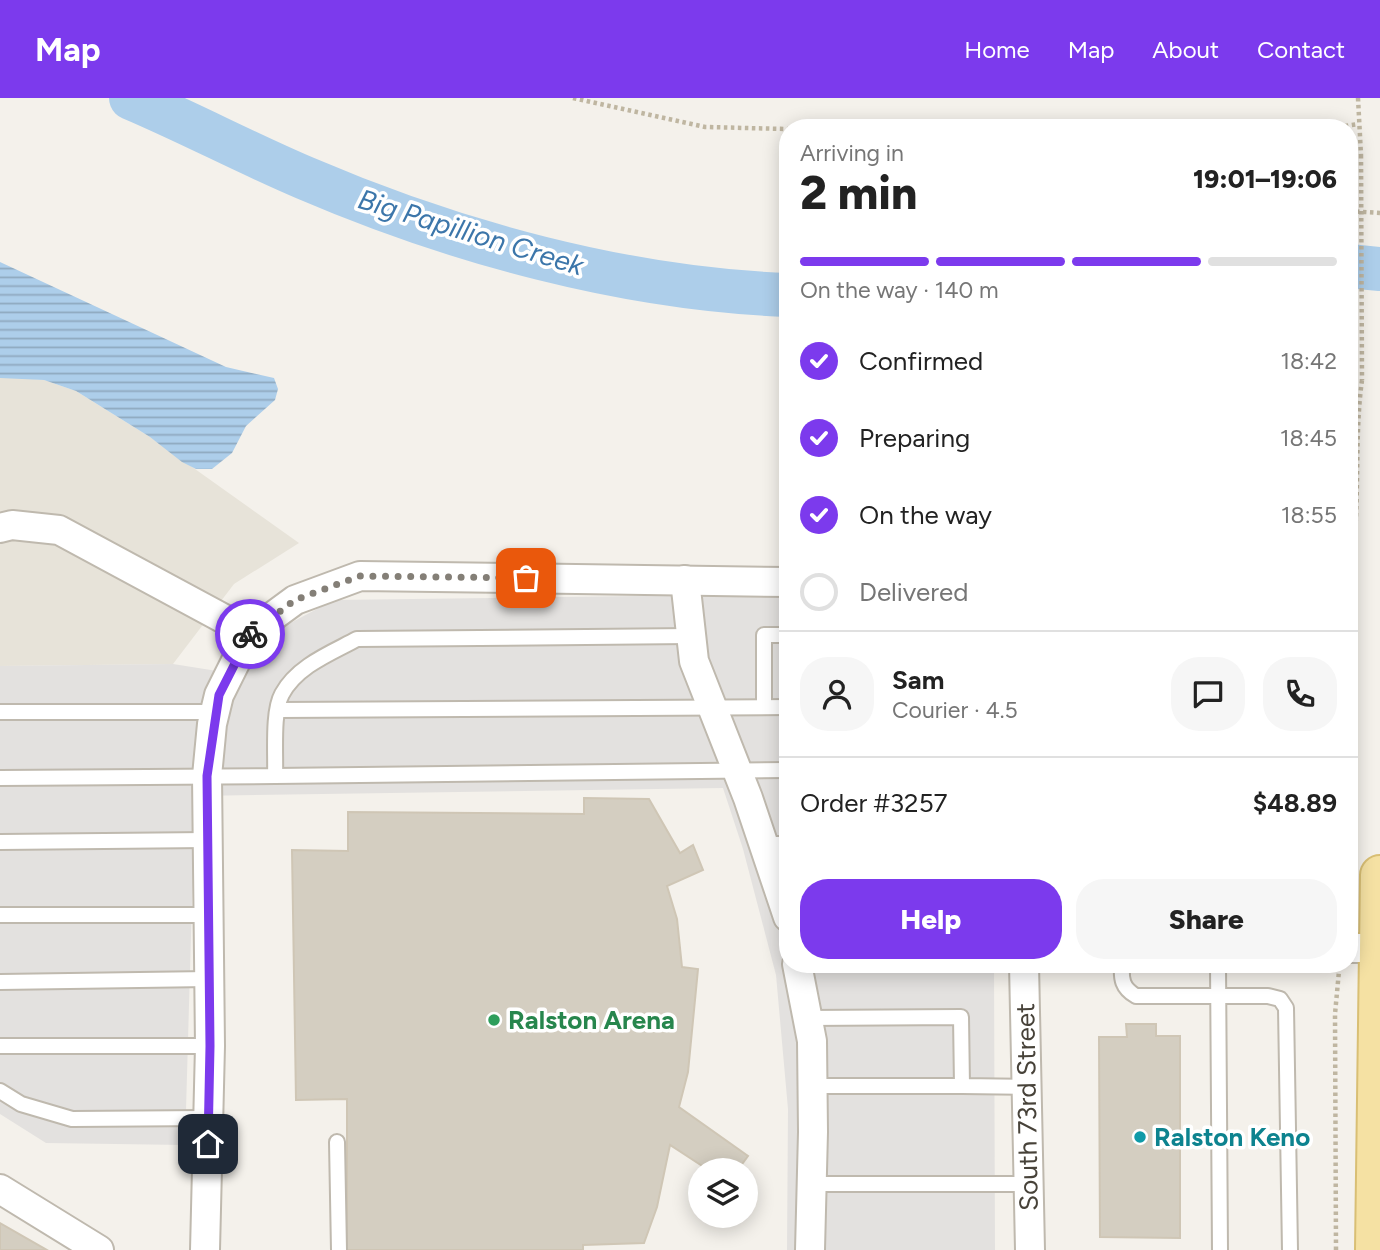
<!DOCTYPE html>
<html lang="en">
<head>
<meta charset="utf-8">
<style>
	:root { --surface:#fff; --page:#f6f6f6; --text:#222; --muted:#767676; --line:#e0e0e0; --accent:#7c3aed }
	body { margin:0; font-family:Figtree,sans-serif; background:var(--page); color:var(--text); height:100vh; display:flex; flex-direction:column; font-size:26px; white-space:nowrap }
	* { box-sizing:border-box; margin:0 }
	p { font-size:23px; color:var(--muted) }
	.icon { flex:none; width:38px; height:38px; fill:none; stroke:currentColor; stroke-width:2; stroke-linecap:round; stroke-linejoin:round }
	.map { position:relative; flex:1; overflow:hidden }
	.panel { position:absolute; left:779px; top:21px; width:579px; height:854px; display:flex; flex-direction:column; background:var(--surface); border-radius:28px; box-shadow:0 4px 18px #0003 }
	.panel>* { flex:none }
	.tools { position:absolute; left:688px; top:1060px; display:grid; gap:14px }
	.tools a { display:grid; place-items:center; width:70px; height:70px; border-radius:50%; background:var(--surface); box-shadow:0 4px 18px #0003; font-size:35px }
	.pin { position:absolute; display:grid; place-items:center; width:60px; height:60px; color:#fff; margin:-30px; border-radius:14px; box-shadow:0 4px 10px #0006 }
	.courier { position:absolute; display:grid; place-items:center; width:70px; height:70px; margin:-35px; border:5px solid #7c3aed; border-radius:50%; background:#fff; color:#222; box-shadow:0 2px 9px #0007 }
	.summary em { font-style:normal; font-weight:800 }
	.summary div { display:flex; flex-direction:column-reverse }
	.summary { display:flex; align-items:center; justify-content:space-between; height:119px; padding:0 21px }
	h1 { font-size:46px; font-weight:800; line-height:52px }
	.bar { display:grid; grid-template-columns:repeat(4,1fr); gap:10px 7px; align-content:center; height:84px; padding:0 21px }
	.bar i { height:9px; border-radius:5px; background:var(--line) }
	.bar .on { background:var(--accent) }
	.bar p { grid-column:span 4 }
	.line { display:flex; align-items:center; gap:18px; padding:0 21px; border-top:2px solid var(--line) }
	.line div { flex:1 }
	.round { display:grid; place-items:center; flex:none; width:74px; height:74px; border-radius:28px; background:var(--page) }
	ol { padding:0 21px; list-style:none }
	li { display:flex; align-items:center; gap:21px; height:77px }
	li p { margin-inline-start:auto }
	li .icon { padding:7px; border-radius:50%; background:var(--accent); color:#fff; stroke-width:4 }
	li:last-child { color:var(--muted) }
	li i { width:38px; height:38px; border:4px solid var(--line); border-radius:50% }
	.button { display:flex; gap:14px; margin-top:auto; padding:14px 21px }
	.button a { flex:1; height:80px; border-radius:28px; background:var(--accent); color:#fff; font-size:28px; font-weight:800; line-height:80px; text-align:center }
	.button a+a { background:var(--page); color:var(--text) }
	header { display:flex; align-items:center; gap:42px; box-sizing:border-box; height:98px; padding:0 35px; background:var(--accent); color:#fff }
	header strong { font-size:33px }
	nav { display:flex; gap:38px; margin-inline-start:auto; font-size:24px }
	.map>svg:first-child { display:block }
</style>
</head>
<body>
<header>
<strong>Map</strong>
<nav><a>Home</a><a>Map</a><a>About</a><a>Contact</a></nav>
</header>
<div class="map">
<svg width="1380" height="1152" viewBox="0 0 1380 1152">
	<defs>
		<pattern id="water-rules" width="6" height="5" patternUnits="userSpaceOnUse" patternTransform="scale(1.75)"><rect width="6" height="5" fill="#adceea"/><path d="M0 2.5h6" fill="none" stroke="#8fa9bf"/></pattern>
	</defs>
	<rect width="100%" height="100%" fill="#f4f1eb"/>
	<polygon fill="#e7e3d9" points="12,279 44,282 76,293 150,339 299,445 234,486 173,566 0,568 0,280"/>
	<polygon fill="#e3e1df" points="787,496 788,866 994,866 995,1152 787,1152 788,1011 776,877 743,751 723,690 195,698 185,1047 46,1045 0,1016 0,568 173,566 236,576 281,530 334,502"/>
	<polygon fill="url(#water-rules)" points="0,164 226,269 274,280 278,291 275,302 246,328 232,355 212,371 196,371 182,364 150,339 76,293 44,282 0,280"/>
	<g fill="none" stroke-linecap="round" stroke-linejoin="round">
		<g stroke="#adceea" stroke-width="44">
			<path d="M 131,0 C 190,25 246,55 305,80 C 454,144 625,191 788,197"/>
			<polyline points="1349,168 1380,171"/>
		</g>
	</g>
	<g fill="#d4cec1" stroke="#cfc6b5" stroke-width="2">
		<polygon points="584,700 649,701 680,755 693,747 703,772 667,788 677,821 682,869 698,871 688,974 679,1009 748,1058 737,1073 710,1073 670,1047 657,1109 644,1145 583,1147 583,1152 347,1152 347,1001 296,1002 292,752 348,753 348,714 584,716"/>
		<polygon points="1126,926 1156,926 1156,938 1180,938 1180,1140 1100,1139 1099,939 1127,939"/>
		<polygon points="0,1125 47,1152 0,1152"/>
	</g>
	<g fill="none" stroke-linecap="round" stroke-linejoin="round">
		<g stroke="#bfb9ae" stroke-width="18">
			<g id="lane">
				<polyline points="764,609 764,537 788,537"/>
				<polyline points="278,612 788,609"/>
				<polyline points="0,614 215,614"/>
				<polyline points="275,678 788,672"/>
				<path d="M 0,680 L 275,678 C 276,657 272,614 282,596 C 297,568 331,555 357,541 L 691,538"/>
				<polyline points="0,744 208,742"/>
				<polyline points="763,746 788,746"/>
				<polyline points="0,817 208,817"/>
				<path d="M 1122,866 C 1121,881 1122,890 1136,898 L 1268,898 L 1280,901 L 1286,910 L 1290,1152"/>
				<polyline points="1218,866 1220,1152"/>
				<polyline points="0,884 209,881"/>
				<polyline points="807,920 961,919 962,988 1028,989"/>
				<polyline points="0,948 210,948"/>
				<polyline points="812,988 962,988"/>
				<polyline points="0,993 21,1006 72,1021 208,1020"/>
				<polyline points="337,1044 339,1152"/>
				<polyline points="812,1086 1029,1086"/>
			</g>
		</g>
		<g stroke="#bfb9ae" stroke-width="32">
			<g id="street">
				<polyline points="0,430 12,427 59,432 250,535"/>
				<polyline points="685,482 694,563 748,700 788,819"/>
				<polyline points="1349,850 1378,850"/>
				<polyline points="797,866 812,943 813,1034 810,1152"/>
				<polyline points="1024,866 1030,1152"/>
				<polyline points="0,1091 99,1152"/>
				<polyline points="205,1152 210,948 207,678 212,626 219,597 250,535 295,502 360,478 788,484"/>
			</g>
		</g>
		<g stroke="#d9bf74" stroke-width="42">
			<polyline id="primary" points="1375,1152 1380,777"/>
		</g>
		<g stroke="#bfb6a1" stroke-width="4.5" stroke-dasharray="3.5 3.5" stroke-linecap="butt">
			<polyline points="573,0 705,29 788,31"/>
			<polyline points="1358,0 1361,57"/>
			<polyline points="1331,30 1358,26"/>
			<polyline points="1349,113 1380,115"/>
			<path d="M 1349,481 C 1362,416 1353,348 1362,282"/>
			<polyline points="1336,1152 1335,916 1339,873"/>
		</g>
		<use href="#lane" stroke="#fff" stroke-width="14"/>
		<use href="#street" stroke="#fff" stroke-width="28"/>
		<use href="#primary" stroke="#f5e1a3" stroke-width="38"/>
		<polyline stroke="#bfb6a1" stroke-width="4.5" stroke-dasharray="3.5 3.5" stroke-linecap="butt" points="1361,57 1362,282"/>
	</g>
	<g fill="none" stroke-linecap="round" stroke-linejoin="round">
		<polyline stroke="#847f77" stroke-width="7" stroke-dasharray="0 12.6" points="250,536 295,502 360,478 526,480"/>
		<polyline stroke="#7c3aed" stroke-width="9" points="208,1046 210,948 207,678 219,597 250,536"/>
	</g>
	<circle fill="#2e9e5b" stroke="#fff" stroke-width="2.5" cx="494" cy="922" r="7"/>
	<circle fill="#0f9aa8" stroke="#fff" stroke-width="2.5" cx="1140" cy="1039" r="7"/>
	<g text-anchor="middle" stroke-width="7" stroke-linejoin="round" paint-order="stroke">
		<g font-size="26" font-weight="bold" fill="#27864d" stroke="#fff" text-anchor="start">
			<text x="508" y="931">Ralston Arena</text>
		</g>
		<g font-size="26" fill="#474239" stroke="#fff">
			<text transform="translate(1027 1009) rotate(-91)" y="9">South 73rd Street</text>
		</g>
		<g font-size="26" font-weight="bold" fill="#0d838f" stroke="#fff" text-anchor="start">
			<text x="1154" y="1048">Ralston Keno</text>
		</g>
		<g font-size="28" font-style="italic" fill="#3c76aa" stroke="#fff">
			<text transform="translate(471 134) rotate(17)" y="10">Big Papillion Creek</text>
		</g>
	</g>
</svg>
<div class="tools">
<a><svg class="icon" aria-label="layers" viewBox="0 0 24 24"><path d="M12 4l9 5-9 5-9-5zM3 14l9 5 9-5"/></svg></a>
</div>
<div class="pin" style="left:526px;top:480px;background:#ea580c"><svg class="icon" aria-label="bag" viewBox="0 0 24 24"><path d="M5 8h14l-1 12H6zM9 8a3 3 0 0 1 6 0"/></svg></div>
<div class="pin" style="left:208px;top:1046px;background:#1f2937"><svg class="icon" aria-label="home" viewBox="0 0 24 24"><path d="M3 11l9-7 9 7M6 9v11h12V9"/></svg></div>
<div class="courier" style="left:250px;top:536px"><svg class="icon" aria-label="bike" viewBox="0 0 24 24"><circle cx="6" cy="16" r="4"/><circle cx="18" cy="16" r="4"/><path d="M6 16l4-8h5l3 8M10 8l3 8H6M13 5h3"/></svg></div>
<section class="panel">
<div class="summary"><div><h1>2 min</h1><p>Arriving in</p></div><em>19:01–19:06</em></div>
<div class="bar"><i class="on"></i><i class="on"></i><i class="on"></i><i></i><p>On the way · 140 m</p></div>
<ol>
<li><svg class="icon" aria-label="check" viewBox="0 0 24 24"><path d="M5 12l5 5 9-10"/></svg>Confirmed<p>18:42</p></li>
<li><svg class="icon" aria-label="check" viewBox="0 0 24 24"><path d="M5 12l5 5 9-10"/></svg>Preparing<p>18:45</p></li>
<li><svg class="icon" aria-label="check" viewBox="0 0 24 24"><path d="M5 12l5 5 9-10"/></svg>On the way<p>18:55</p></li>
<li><i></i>Delivered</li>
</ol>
<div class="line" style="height:126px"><a class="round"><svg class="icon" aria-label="person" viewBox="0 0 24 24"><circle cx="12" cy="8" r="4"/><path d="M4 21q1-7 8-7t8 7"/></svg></a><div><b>Sam</b><p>Courier · 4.5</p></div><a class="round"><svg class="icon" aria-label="chat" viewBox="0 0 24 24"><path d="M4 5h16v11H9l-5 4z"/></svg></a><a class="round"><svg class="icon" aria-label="phone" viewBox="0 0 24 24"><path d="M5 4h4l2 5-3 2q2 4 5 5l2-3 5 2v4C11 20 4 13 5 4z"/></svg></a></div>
<div class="line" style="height:91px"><div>Order #3257</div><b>$48.89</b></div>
<div class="button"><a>Help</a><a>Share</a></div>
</section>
</div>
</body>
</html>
